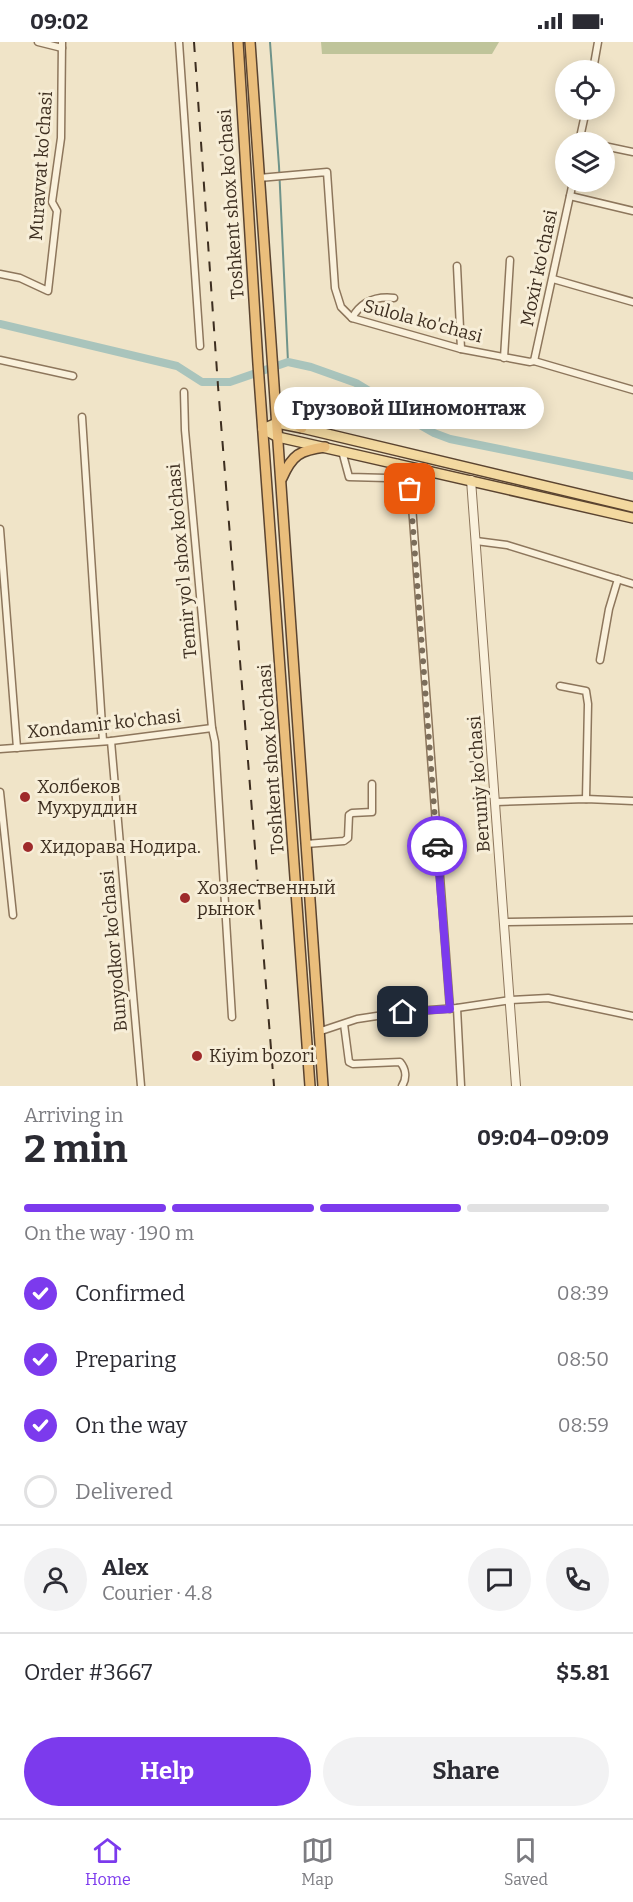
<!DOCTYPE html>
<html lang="en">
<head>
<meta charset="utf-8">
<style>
	:root { --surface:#fff; --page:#f2f2f3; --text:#2b2b33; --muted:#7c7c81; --line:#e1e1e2; --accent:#7c3aed }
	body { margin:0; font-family:Bitter,serif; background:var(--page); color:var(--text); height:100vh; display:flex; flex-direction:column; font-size:22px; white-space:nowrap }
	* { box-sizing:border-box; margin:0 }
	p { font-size:20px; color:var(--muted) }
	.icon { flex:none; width:33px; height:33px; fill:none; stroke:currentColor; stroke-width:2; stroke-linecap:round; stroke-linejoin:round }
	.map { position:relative; height:1044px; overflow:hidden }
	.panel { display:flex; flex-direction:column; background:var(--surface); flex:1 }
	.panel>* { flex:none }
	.fabs { position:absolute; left:555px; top:18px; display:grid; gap:12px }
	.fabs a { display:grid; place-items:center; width:60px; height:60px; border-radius:50%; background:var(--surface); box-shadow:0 3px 15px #0003; font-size:30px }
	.pin { position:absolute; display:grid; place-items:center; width:51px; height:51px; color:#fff; margin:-26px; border-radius:12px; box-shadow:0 3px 9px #0006 }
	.courier { position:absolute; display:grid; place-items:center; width:60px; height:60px; margin:-30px; border:4px solid #7c3aed; border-radius:50%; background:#fff; color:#222; box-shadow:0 2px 8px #0007 }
	.bubble { position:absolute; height:42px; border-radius:21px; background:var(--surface); box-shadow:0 3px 15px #0003; font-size:20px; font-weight:700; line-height:42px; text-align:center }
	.overview em { font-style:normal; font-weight:700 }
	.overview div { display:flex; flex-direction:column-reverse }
	.overview { display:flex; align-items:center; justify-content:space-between; height:102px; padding:0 24px }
	h1 { font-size:39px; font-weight:700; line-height:45px }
	.bar { display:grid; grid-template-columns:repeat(4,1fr); gap:9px 6px; align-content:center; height:72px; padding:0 24px }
	.bar i { height:8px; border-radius:4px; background:var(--line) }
	.bar .current { background:var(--accent) }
	.bar p { grid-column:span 4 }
	.line { display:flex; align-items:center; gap:15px; padding:0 24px; border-top:2px solid var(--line) }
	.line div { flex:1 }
	.round { display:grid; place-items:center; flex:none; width:63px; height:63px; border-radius:32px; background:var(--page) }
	ol { padding:0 24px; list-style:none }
	li { display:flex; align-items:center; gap:18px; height:66px }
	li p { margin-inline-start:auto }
	li .icon { padding:6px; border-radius:50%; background:var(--accent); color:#fff; stroke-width:4 }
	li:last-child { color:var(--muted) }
	li i { width:33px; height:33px; border:3px solid var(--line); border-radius:50% }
	.primary-button { display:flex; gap:12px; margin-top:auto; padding:12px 24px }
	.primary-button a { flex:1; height:69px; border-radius:36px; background:var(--accent); color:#fff; font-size:24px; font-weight:700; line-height:69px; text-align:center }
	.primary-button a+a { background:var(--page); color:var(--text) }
	.status { display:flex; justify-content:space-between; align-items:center; height:42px; padding:0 30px; background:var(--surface); direction:ltr }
	.status svg { height:16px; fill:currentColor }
	.menu { display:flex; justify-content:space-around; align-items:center; height:84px; border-top:2px solid var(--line); background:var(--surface); font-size:16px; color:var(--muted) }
	.menu a { display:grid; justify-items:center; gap:3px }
	.menu .current { color:var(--accent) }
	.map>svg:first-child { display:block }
</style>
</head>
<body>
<div class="status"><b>09:02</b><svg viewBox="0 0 49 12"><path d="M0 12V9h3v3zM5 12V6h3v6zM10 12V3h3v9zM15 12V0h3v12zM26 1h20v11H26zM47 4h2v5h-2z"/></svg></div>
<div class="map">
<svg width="633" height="1044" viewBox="0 0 633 1044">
	<rect width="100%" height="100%" fill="#f0e4c8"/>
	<polygon fill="#bfc49a" points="321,0 499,0 492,12 322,12"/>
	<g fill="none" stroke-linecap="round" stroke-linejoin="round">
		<polyline stroke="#6f938a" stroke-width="2" points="270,0 279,124 288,320"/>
		<polyline stroke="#a9c4bc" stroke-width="8" points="0,282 177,324 202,340 230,340 288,320 311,325 356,341 389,361 413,379 434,391 450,397 633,434"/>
		<g stroke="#8d765c" stroke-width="9">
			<g id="minor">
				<polyline points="38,0 62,6"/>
				<polyline points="179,0 200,304"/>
				<polyline points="593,28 598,0"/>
				<polyline points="579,100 586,68"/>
				<polyline points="604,104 633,110"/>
				<polyline points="259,136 327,130 335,246 341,265 352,276 461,307 530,320 534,319 633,348"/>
				<polyline points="570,154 633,169"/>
				<polyline points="457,224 461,307"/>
				<polyline points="0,232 20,236 48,249 57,169 52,160 61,96 62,0"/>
				<polyline points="553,237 633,260"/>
				<path d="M 352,276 C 361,260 376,254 394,256"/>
				<polyline points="504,316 510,218"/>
				<polyline points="0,318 73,334"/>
				<polyline points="534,319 573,140"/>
				<polyline points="184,350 185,388 212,686 215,700 232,975"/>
				<polyline points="82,375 103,699"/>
				<polyline points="342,409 349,435 387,436 398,421"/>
				<polyline points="409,424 450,967"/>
				<polyline points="0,487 17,706"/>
				<polyline points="476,499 507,503 633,542"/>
				<polyline points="600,618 609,567 618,537"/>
				<polyline points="560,644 586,649 588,662 586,757"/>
				<polyline points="111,699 141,1044"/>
				<polyline points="0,707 111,699 212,686"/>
				<polyline points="0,750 13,873"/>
				<polyline points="496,760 586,757 633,759"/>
				<polyline points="306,802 344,799 348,796 349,773 352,771 372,770 372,742"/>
				<polyline points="504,880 633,878"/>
				<polyline points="457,966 461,1044"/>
				<path d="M 344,982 L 349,1020 L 353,1022 L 400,1020 C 406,1027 407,1036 402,1044"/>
				<polyline points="318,990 357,977 403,970 457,966 511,958 548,956 633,974"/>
			</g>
		</g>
		<g stroke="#8d765c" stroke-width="10">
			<polyline id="tertiary" points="471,438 516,1044"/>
		</g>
		<g stroke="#5b4430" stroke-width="12">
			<g id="primary">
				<polyline points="263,387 277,381 302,386 633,465"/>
				<polyline points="263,387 278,395 633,476"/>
			</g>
		</g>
		<g stroke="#5b4430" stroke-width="12">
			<g id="trunk">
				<polyline points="238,0 258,322 310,1044"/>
				<polyline points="250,0 323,1044"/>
				<polyline points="277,362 285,375 302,386"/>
				<path d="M 282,436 C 292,413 300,408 325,405"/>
			</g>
		</g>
		<use href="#minor" stroke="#faf1dc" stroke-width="6"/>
		<use href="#tertiary" stroke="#faf1dc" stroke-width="8"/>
		<use href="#primary" stroke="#f3d9a0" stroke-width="9"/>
		<use href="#trunk" stroke="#eabe7c" stroke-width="9"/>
		<polyline stroke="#3d2e20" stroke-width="2" stroke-dasharray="10 10" stroke-linecap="butt" points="194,0 218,344 274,1044"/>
	</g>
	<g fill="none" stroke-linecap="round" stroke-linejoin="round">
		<polyline stroke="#7c6e5b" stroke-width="6" stroke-dasharray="0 10.8" points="410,447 437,804"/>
		<polyline stroke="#7c3aed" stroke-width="8" points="403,970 450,967 437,804"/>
	</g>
	<g fill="#9e2a2b" stroke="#f7eed8" stroke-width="2">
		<circle cx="25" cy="755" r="6"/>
		<circle cx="28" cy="805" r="6"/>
		<circle cx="185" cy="856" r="6"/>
		<circle cx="197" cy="1014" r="6"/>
	</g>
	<g text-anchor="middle" stroke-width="6" stroke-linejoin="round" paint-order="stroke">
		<g font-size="18" fill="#3d2e20" stroke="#f7eed8">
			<text transform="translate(41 124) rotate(-86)" y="6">Muravvat ko'chasi</text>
			<text transform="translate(231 162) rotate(-94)" y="6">Toshkent shox ko'chasi</text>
			<text transform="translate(539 226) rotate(-78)" y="6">Moxir ko'chasi</text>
			<text transform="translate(423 279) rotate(15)" y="6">Sulola ko'chasi</text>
			<text transform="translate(182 519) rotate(-95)" y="6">Temir yo'l shox ko'chasi</text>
			<text transform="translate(104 682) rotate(-6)" y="6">Xondamir ko'chasi</text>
			<text transform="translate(271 717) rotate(-94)" y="6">Toshkent shox ko'chasi</text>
			<text transform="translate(479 742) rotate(-94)" y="6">Beruniy ko'chasi</text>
			<text transform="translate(114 909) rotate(-95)" y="6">Bunyodkor ko'chasi</text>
		</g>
		<g font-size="18" fill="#3d2e20" stroke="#f7eed8" text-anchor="start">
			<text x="37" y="751">Холбеков<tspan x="37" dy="21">Мухруддин</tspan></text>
			<text x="40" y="811">Хидорава Нодира.</text>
			<text x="197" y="852">Хозяественный<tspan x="197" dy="21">рынок</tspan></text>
			<text x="209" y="1020">Kiyim bozori</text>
		</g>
	</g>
</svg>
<div class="fabs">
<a><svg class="icon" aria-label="locate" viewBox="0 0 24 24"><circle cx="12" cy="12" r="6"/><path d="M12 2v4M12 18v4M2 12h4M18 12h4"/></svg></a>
<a><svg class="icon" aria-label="layers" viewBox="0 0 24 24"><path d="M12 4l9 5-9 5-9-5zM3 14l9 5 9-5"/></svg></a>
</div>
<div class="pin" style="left:410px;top:447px;background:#ea580c"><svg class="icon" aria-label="bag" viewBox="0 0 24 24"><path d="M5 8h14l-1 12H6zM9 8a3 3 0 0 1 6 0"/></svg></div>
<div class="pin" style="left:403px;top:970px;background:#1f2937"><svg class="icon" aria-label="home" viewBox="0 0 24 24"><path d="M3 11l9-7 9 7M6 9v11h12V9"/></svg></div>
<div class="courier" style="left:437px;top:804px"><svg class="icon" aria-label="car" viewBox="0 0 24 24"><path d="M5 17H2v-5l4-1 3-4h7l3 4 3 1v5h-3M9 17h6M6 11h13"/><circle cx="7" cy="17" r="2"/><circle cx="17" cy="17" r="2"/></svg></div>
<div class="bubble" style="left:274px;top:345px;width:270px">Грузовой Шиномонтаж</div>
</div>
<section class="panel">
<div class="overview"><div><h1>2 min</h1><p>Arriving in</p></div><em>09:04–09:09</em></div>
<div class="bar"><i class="current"></i><i class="current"></i><i class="current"></i><i></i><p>On the way · 190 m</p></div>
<ol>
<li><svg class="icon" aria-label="check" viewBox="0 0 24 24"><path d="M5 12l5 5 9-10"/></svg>Confirmed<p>08:39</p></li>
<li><svg class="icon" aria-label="check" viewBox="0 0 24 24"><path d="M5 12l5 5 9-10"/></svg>Preparing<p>08:50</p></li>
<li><svg class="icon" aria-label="check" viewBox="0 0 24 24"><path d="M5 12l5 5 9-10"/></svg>On the way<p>08:59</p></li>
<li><i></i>Delivered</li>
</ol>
<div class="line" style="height:108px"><a class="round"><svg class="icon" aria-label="person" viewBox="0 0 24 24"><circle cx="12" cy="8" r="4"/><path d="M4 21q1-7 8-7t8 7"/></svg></a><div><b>Alex</b><p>Courier · 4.8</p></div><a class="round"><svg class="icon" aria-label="chat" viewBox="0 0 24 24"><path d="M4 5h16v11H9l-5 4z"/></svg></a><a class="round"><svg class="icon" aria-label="phone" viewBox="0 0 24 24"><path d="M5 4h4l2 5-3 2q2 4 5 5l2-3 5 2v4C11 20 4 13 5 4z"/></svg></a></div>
<div class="line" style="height:78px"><div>Order #3667</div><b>$5.81</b></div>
<div class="primary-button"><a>Help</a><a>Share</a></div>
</section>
<nav class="menu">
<a class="current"><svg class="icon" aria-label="home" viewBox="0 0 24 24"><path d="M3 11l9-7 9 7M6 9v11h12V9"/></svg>Home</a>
<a><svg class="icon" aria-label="map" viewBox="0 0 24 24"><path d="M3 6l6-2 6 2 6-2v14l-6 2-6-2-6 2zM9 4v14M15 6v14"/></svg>Map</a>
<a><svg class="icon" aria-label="saved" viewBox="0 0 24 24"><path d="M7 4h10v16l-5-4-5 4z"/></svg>Saved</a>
</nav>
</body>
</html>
